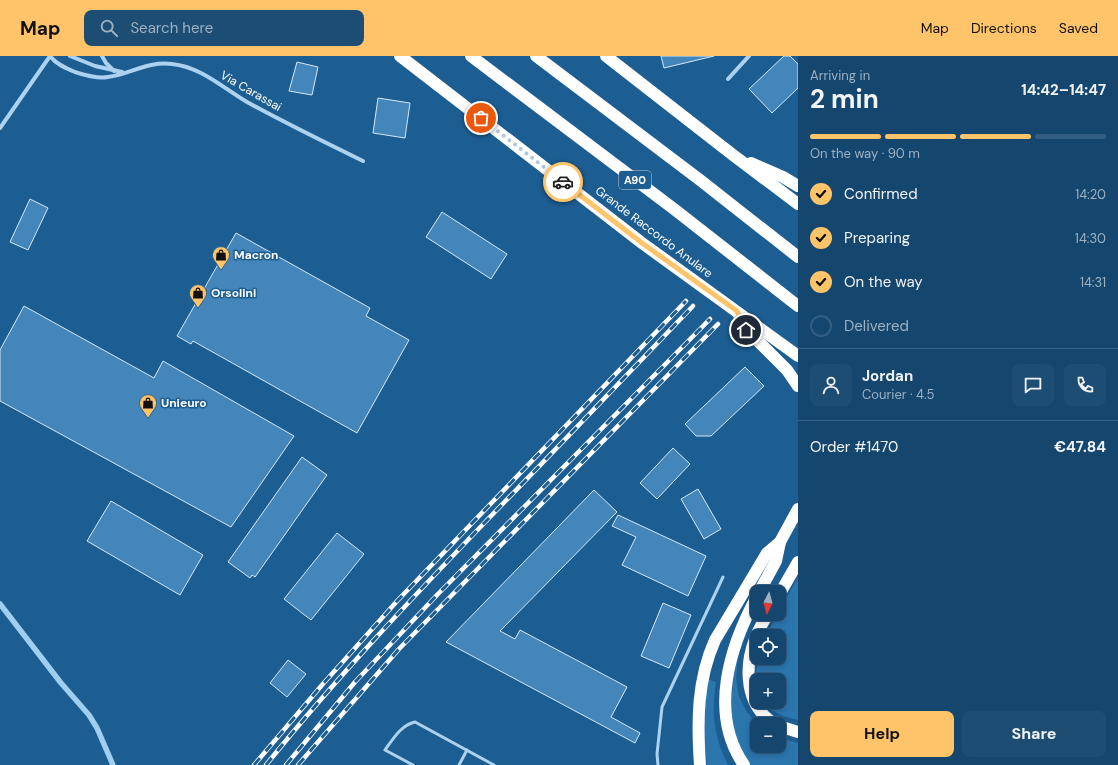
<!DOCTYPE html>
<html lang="en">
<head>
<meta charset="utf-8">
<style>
	:root { --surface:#15466e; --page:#1e4d73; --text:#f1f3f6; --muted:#9db1c2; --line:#345e81; --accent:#ffc36a }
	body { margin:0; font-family:"DM Sans",sans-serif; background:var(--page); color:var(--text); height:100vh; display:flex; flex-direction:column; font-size:15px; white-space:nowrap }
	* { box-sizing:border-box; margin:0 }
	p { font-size:13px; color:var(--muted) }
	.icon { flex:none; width:22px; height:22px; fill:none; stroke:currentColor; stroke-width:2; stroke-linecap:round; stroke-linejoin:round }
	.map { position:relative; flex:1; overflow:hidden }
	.details { display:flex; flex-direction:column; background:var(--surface); width:320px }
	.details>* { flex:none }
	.needle { width:26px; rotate:186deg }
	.tools { position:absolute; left:750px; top:529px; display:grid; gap:8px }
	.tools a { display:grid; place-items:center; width:36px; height:36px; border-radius:8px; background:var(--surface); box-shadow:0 2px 6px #0003,0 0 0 1px var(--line); font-size:20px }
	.pin { position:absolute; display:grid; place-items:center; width:34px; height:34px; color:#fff; margin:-17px; border:2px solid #fff; border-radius:50%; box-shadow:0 1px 4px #0007 }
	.courier { position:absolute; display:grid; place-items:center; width:40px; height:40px; margin:-20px; border:3px solid #ffc36a; border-radius:50%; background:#fff; color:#222; box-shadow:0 1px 5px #0007 }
	.summary em { font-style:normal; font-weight:700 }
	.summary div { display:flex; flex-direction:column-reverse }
	.summary { display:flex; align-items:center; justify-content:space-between; height:68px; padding:0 12px }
	h1 { font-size:26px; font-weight:700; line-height:30px }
	.bar { display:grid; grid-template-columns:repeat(4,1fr); gap:6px 4px; align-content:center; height:48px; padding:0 12px }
	.bar i { height:5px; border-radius:3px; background:var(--line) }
	.bar .selected { background:var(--accent) }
	.bar p { grid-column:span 4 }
	.line { display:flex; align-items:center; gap:10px; padding:0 12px; border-top:1px solid var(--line) }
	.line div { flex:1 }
	.round { display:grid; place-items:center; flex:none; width:42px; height:42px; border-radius:8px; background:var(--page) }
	ol { padding:0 12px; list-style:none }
	li { display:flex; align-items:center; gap:12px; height:44px }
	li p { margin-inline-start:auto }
	li .icon { padding:4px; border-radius:50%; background:var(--accent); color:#111; stroke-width:4 }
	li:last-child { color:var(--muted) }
	li i { width:22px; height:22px; border:2px solid var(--line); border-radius:50% }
	.button { display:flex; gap:8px; margin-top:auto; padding:8px 12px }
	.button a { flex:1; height:46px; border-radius:8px; background:var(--accent); color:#111; font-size:16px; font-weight:700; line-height:46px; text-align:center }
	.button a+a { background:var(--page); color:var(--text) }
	header { display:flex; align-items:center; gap:24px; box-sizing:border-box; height:56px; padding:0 20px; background:var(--accent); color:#111 }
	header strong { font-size:19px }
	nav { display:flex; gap:22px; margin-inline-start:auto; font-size:14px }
	.search { width:280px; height:36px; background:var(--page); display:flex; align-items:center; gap:10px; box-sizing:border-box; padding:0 14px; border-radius:8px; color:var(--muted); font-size:15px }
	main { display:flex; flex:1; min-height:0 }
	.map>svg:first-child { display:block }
</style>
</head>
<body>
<header>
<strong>Map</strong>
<div class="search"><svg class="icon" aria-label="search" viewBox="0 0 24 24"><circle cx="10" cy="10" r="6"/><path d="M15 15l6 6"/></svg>Search here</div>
<nav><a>Map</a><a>Directions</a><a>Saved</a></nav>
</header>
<main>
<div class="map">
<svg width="798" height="709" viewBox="0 0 798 709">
	<rect width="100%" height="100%" fill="#1c5d92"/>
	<g fill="#2c76ae">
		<path d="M 798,522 L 798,664 C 785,661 773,658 765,646 L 779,646 L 779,624 L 757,624 L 757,626 L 756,615 L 759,602 L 779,602 L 779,580 L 767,580 L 777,558 L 779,558 L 779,554 Z"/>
		<path d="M 739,591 L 736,622 L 739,641 L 747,656 L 757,668 L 757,690 L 779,690 L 779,682 L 798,687 L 798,709 L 749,709 C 746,704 742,699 739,693 C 724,662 734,623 739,591 Z"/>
		<path d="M 707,623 L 716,626 C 711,657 714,681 728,709 L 707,709 L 703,673 Z"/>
	</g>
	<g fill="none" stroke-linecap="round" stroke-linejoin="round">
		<polyline stroke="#9fcef1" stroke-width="5.5" points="0,548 61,627 89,659 97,672 113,709"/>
	</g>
	<g fill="#4486b9" stroke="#d3e9fa">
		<polygon points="661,0 714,0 664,12"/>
		<polygon points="784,0 790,0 798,8 798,32 772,57 749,33"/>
		<polygon points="297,6 318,11 312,39 289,35"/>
		<polygon points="378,42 410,47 405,82 373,77"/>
		<polygon points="30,143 48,152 28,194 10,186"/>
		<polygon points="442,156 507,198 491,223 426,181"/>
		<polygon points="236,177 370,252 366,260 409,284 357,377 193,285 191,288 177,280"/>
		<polygon points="24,250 154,322 163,305 294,380 231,471 0,345 0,294"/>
		<polygon points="745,311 764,330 711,380 696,380 685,368"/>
		<polygon points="673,392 690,408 657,443 640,427"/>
		<polygon points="302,401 327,419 255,521 252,519 250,522 228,506"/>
		<polygon points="698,433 721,473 704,483 681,443"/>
		<polygon points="594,434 617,456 500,575 515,583 520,574 627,631 611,661 640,677 635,687 446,586"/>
		<polygon points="111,445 203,499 180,539 87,485"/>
		<polygon points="618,459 706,500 688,540 622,509 636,481 612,470"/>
		<polygon points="337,477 364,498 311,564 284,543"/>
		<polygon points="663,547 691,559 669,612 641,600"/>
		<polygon points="288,604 306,618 287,641 270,627"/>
	</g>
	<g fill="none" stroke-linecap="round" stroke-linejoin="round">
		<g stroke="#acd2ef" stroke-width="3">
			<path d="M 413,709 L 385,694 C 393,683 401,669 415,666 L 494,709"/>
			<polyline points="459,709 467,694"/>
			<polyline points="658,709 657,698 662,651 723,521"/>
		</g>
		<g stroke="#acd2ef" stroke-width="4">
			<path d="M 50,0 C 56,8 65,12 75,16 C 85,19 97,23 108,21 C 131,18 147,5 172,8 C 201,11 223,32 247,46 C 285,67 324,86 363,105"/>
			<polyline points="70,0 95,10 122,16"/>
			<polyline points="102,0 106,7 114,15"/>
			<polyline points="728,23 749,0"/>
			<polyline points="0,72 50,0"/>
		</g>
		<g stroke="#fff" stroke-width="12">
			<polyline points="400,0 642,187 798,300"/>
			<polyline points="471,0 674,153 798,250"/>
			<polyline points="536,0 700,124 798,201"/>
			<polyline points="606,0 733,99 798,148"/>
			<polyline points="751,107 783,121 798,130"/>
			<polyline points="738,257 747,274 787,314 798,330"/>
			<polyline points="759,536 776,505 780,486 798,453"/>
			<polyline points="779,539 798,506"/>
			<path d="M 768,558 C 763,566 758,574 755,583 C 744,612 745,650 775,668"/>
			<polyline points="779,670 798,676"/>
			<path d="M 700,709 C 697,666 697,624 715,584 L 767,497 L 780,486"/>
			<path d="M 744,709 C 708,657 730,590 757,540"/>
		</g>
		<g stroke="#fff" stroke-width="4.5">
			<g id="rail">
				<polyline points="254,709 322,629 398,544 686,245"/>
				<path d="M 266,709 C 336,622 413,541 490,461 C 558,391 626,320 693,250"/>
				<polyline points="286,709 355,626 437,539 710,263"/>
				<polyline points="298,709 399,593 718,268"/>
			</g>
		</g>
		<use href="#rail" stroke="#1c5d92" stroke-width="3" stroke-dasharray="9" stroke-linecap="butt"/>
	</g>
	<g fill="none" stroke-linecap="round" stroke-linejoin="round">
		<polyline stroke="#b0c6d9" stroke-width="4" stroke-dasharray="0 7.2" points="481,62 563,126"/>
		<polyline stroke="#ffc36a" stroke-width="5" points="563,126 642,187 737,255 746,274"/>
	</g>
	<defs>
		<g id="shop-pin" transform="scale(0.9)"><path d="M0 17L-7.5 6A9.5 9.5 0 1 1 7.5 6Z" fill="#ffc36a" stroke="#1c5d92"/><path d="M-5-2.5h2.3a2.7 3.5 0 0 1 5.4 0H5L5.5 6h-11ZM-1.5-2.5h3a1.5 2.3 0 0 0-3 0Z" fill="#111"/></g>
	</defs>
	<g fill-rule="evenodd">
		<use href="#shop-pin" x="221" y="199"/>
		<use href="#shop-pin" x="198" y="237"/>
		<use href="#shop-pin" x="148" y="347"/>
	</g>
	<g text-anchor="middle" stroke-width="3" stroke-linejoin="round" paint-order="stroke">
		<rect fill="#1c5d92" stroke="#bbcede" stroke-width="1" x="619" y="115" width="32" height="18" rx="3"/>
		<g font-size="11" font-weight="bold" fill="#fff">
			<text x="635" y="128">A90</text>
		</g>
		<g font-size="12" fill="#fff" stroke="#1c5d92">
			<text transform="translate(251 35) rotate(30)" y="4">Via Carassai</text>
			<text transform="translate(654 176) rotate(37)" y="4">Grande Raccordo Anulare</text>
		</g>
		<g font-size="12" font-weight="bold" fill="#fff" stroke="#1c5d92" text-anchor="start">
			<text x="234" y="203">Macron</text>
			<text x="211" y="241">Orsolini</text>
			<text x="161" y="351">Unieuro</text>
		</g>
	</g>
</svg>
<div class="tools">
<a><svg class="needle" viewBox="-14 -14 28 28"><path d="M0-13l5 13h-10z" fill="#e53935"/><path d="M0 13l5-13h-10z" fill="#9db1c2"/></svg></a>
<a><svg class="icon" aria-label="locate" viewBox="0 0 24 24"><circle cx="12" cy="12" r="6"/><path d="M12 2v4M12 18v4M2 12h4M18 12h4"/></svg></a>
<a>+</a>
<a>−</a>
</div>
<div class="pin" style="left:481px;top:62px;background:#ea580c"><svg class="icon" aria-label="bag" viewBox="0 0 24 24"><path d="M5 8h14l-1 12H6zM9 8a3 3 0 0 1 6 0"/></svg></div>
<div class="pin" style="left:746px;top:274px;background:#1f2937"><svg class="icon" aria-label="home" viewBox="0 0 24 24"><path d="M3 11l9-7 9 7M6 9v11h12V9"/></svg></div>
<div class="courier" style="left:563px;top:126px"><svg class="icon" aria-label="car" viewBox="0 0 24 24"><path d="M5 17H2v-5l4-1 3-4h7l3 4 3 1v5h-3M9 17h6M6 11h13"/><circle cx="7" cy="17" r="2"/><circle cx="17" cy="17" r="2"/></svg></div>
</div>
<section class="details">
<div class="summary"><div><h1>2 min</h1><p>Arriving in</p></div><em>14:42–14:47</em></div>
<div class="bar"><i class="selected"></i><i class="selected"></i><i class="selected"></i><i></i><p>On the way · 90 m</p></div>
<ol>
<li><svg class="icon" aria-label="check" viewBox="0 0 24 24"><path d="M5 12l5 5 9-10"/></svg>Confirmed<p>14:20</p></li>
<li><svg class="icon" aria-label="check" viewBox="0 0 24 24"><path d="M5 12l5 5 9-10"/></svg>Preparing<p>14:30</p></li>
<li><svg class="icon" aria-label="check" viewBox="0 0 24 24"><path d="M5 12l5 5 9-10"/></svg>On the way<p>14:31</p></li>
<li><i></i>Delivered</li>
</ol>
<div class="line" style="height:72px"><a class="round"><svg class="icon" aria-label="person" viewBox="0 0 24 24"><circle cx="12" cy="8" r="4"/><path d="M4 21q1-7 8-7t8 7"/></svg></a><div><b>Jordan</b><p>Courier · 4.5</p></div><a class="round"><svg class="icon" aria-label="chat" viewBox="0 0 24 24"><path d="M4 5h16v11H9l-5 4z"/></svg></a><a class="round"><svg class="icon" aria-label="phone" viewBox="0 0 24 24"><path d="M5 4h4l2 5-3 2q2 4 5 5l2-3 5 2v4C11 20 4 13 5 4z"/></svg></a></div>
<div class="line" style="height:52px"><div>Order #1470</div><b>€47.84</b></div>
<div class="button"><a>Help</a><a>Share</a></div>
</section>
</main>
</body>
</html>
